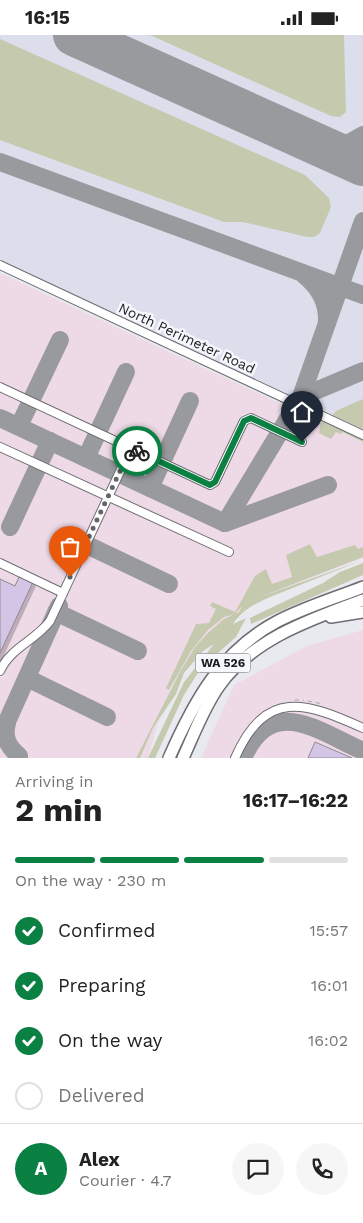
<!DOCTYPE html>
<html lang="en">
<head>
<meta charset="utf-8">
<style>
	:root { --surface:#fff; --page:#f6f6f6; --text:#222; --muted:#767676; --line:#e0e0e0; --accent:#0b8043 }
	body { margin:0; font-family:"Work Sans",sans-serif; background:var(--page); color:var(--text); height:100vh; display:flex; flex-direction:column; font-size:19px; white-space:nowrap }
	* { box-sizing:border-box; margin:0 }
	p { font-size:16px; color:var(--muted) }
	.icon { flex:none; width:28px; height:28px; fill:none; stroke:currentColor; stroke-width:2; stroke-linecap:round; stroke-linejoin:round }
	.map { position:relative; height:723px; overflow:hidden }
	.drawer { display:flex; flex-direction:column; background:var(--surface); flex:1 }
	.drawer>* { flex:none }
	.pin { position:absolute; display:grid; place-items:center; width:42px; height:42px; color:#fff; margin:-51px -21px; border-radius:50% 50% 50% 0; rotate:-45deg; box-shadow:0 0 5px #0007 }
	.pin .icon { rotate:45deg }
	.courier { position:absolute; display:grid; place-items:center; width:50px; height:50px; margin:-25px; border:4px solid #0b8043; border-radius:50%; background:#fff; color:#222; box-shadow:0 1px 6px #0007 }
	.headline em { font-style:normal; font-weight:700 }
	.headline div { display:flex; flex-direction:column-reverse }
	.headline { display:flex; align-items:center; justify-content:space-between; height:85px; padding:0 15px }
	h1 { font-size:32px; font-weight:700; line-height:38px }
	.bar { display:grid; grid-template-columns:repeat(4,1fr); gap:8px 5px; align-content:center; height:60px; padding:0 15px }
	.bar i { height:6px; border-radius:4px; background:var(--line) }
	.bar .on { background:var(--accent) }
	.bar p { grid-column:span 4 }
	.line { display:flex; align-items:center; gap:12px; padding:0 15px; border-top:1px solid var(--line) }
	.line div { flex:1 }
	.round { display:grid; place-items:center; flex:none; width:52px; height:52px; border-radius:26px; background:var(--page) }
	ol { padding:0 15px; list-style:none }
	li { display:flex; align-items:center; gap:15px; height:55px }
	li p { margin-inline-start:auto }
	li .icon { padding:5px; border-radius:50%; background:var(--accent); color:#fff; stroke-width:4 }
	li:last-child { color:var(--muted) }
	li i { width:28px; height:28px; border:2px solid var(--line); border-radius:50% }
	.status { display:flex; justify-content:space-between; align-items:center; height:35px; padding:0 25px; background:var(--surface); direction:ltr }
	.status svg { height:14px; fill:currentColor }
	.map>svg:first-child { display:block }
</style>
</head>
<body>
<div class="status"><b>16:15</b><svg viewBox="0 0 49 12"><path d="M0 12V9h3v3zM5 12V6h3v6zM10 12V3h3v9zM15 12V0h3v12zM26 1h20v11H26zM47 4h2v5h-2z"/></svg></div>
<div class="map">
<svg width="363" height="723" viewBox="0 0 363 723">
	<rect width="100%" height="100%" fill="#e9eaef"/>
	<polygon fill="#dcdeeb" points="0,0 363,0 363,396 0,227"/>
	<g fill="#eed9e7">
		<polygon points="0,238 363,407 363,523 285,553 244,574 188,626 174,647 163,670 148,723 0,723"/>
		<polygon points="363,595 363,723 201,723 234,650 307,611"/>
	</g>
	<g fill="#c5caaf">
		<polygon points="150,0 344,0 346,77 340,82 331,81"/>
		<polygon points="0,4 305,140 329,163 331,172 320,198 314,202 307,202 243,187 224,187 0,105"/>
		<polygon points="363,364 363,394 332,380 336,376"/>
		<polygon points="324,387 363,404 363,407 342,397 341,399 336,397 331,404 319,398 321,388"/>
		<path d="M 310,509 L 317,522 L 355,510 L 358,514 L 363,512 L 363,522 L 252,565 L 363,525 L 270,562 C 256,568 241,576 233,589 L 246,583 L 236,602 L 201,633 L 184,660 L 155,723 L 148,723 L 184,647 L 214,609 L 203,616 L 184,638 L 176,659 L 153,693 L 140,723 L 136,723 L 180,637 L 195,612 L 208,598 L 224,584 L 239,577 L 242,571 L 235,579 L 224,582 L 208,595 L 191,616 L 169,655 L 166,653 L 196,589 L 209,588 L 216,574 L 210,571 L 212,567 L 235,577 L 255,541 L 266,534 L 272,549 L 292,542 L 286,520 Z"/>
		<polygon points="363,528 363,540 251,589 250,583 323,548 340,537"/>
	</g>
	<polygon fill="#0003" points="0,546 15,552 32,548 36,551 0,629"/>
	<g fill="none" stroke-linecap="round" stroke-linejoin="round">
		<g stroke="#999a9e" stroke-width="18">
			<polyline points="315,109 349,108 363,100"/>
			<polyline points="0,127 363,260"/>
			<path d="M 304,240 C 319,252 328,268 327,287"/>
			<polyline points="301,362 363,336"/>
			<polyline points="0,383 225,488 301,362 363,186"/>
			<polyline points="19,391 60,305"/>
			<polyline points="86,423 126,337"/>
			<polyline points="150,453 190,366"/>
			<polyline points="225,488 328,450"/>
			<polyline points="10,492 50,406"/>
			<polyline points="87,510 169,549"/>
			<polyline points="56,577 138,616"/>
			<polyline points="27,643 107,682"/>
			<path d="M 7,688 C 3,702 8,712 19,721"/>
			<polyline points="0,702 59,571"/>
			<path d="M 243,723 C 272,659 316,695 363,716"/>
		</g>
		<polyline stroke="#999a9e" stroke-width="42" points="74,0 363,130"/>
	</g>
	<g fill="#d4c5e6" stroke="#8d8b90">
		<polygon points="19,542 33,547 0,618 0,544 15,551"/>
		<polygon points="315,707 352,723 308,723"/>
	</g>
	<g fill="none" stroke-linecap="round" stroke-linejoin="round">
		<g stroke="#6c6d72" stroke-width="10">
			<g id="minor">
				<polyline points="0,230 363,400"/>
				<polyline points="0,352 210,450 215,447 244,386 251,383 302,407"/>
				<polyline points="0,412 229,517"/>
				<polyline points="0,528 63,558"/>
				<path d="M 0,636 C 11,612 35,606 50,586 L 131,413"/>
				<path d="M 235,723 C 266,653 305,667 363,693"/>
			</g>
		</g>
		<g stroke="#6c6d72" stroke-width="14">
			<g id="highway">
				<polyline points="331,582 363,577"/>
				<path d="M 169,723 C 194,666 221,616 278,586 C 305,572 335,563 363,552"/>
				<path d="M 183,723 C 194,699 204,672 219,651 C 252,604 311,584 363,565"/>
			</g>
		</g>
		<g stroke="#a5a6aa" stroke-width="1" stroke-dasharray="4 4" stroke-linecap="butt">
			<polyline points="295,665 304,665"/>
			<polyline points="308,666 323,669"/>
		</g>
		<use href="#minor" stroke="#fff" stroke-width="8"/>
		<use href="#highway" stroke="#fff" stroke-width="11"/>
	</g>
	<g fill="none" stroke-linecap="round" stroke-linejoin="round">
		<polyline stroke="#636467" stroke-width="5" stroke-dasharray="0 9" points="70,542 131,413 137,416"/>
		<polyline stroke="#0b8043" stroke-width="6" points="137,416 210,450 215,447 244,386 251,383 302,407"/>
	</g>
	<g text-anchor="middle" stroke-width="5" stroke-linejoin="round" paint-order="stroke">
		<rect fill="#f6f7fd" stroke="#5d5e61" stroke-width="1" x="195.5" y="618.5" width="55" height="19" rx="4"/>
		<g font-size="12" font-weight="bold" fill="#1b1c1e">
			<text x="223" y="632">WA 526</text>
		</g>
		<g font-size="14" fill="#1b1c1e" stroke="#f6f7fd">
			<text transform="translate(187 303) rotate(25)" y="5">North Perimeter Road</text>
		</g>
	</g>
</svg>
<div class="pin" style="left:70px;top:542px;background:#ea580c"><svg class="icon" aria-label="bag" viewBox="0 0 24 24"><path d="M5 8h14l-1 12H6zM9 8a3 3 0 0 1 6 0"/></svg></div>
<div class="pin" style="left:302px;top:407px;background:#1f2937"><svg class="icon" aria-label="home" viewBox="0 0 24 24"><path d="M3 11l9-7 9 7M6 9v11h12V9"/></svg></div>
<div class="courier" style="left:137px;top:416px"><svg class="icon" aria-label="bike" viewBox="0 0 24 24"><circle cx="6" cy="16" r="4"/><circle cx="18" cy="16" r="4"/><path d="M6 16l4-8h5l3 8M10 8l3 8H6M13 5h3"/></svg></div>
</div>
<section class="drawer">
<div class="headline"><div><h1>2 min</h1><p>Arriving in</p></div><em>16:17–16:22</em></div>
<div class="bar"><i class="on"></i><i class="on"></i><i class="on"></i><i></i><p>On the way · 230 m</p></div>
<ol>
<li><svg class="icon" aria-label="check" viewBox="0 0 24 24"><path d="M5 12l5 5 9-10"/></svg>Confirmed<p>15:57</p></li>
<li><svg class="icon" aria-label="check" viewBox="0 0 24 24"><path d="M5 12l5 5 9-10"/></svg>Preparing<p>16:01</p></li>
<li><svg class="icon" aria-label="check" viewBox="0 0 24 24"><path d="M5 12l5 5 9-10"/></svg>On the way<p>16:02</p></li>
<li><i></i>Delivered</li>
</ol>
<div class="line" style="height:90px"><b class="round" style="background:var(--accent);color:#fff">A</b><div><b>Alex</b><p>Courier · 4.7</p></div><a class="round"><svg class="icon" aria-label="chat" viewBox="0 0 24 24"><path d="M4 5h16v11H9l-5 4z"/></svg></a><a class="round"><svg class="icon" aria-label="phone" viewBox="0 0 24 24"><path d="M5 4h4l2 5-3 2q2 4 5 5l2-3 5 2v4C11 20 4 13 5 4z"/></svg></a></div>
</section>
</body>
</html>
